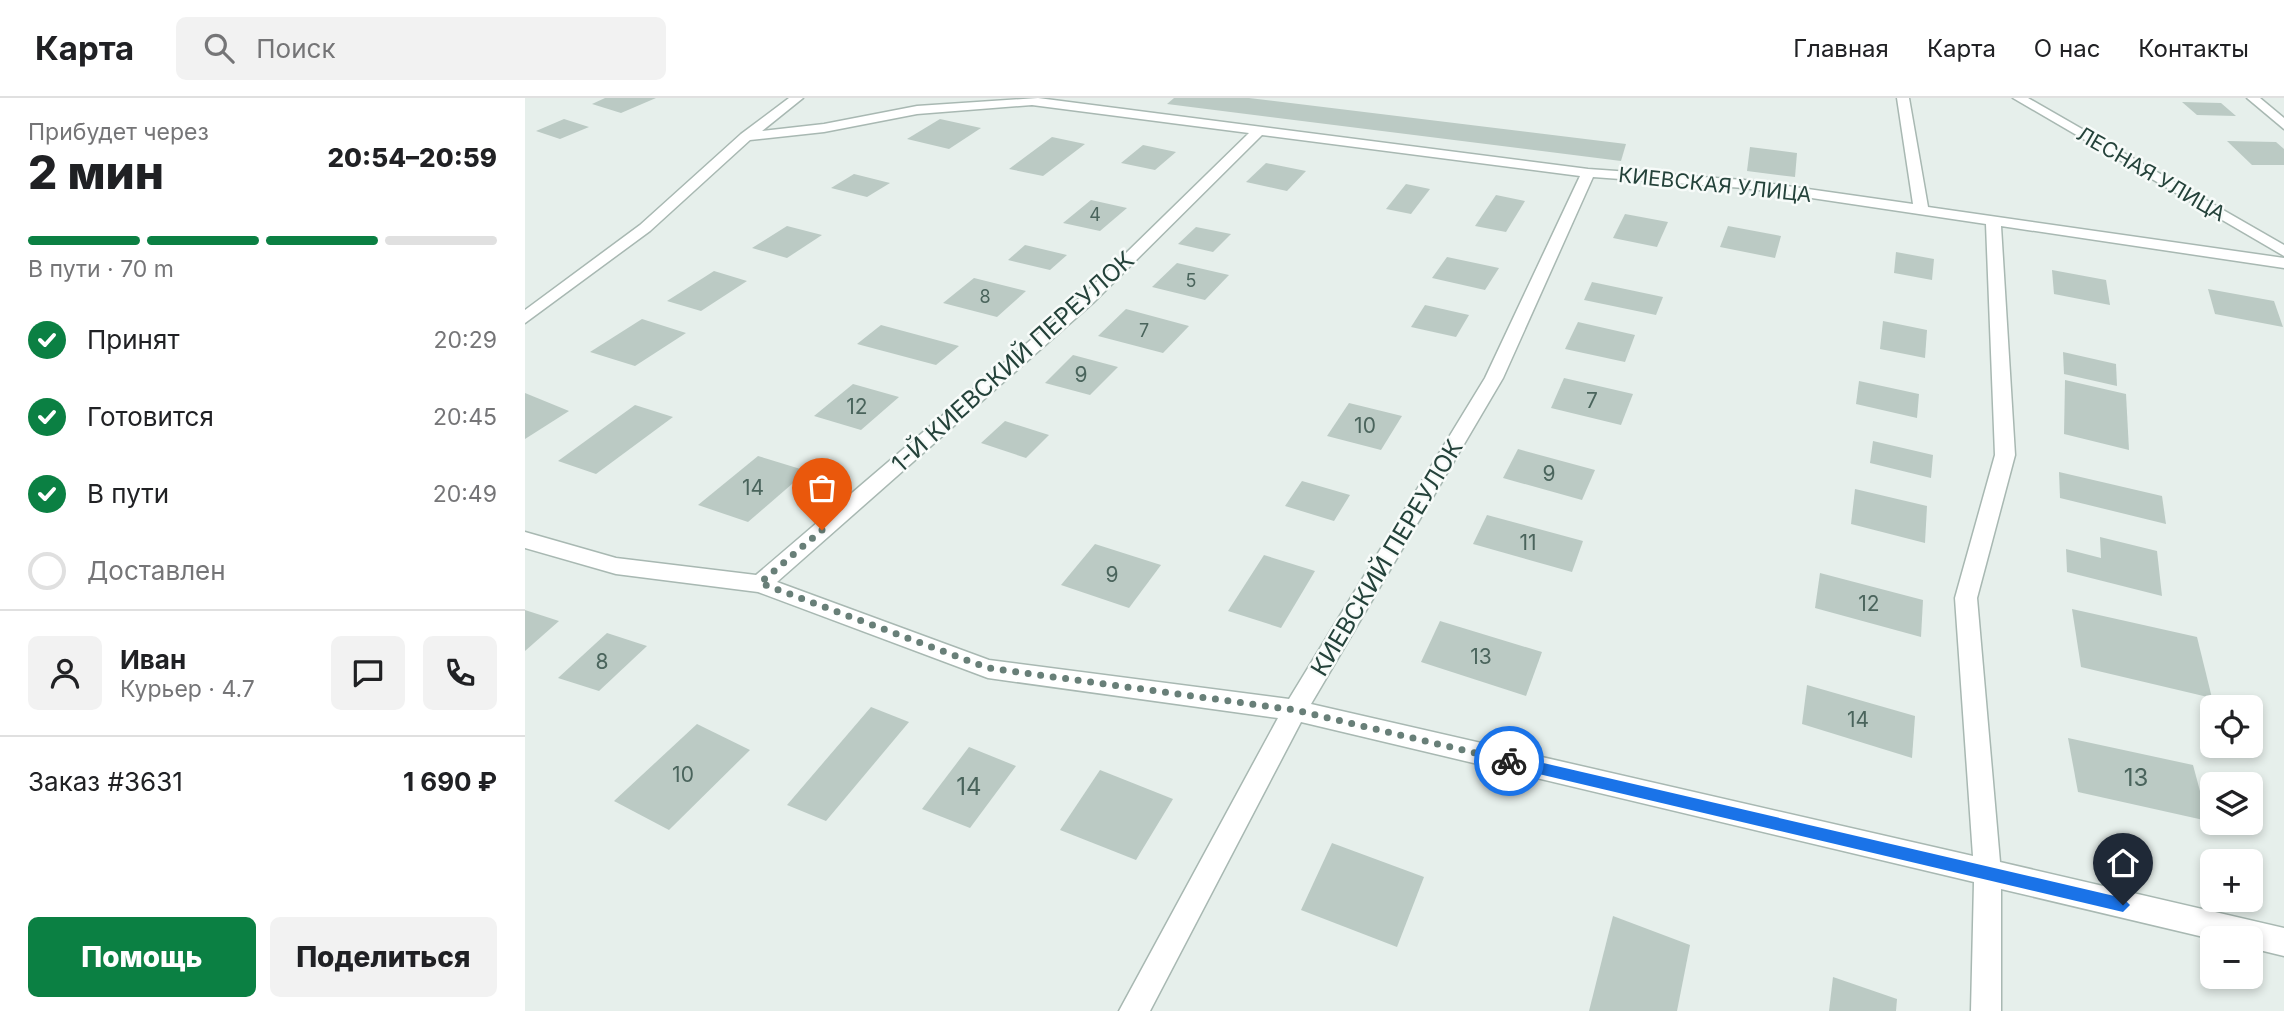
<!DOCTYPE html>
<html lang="ru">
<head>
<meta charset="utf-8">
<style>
	:root { --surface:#fff; --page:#f2f2f2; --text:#202124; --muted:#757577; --line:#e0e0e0; --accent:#0b8043 }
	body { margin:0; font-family:Inter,sans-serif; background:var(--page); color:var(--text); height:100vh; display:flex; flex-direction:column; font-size:26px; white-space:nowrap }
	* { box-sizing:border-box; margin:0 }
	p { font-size:23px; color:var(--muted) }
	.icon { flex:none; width:38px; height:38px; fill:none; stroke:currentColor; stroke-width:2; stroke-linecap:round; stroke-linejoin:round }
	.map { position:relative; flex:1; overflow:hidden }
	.details { display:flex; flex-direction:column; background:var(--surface); width:525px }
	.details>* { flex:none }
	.fabs { position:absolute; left:1675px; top:597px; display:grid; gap:14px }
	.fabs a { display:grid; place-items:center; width:63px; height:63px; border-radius:10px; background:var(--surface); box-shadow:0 4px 10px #0003; font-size:35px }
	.pin { position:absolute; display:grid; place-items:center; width:60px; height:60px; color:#fff; margin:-72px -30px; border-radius:50% 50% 50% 0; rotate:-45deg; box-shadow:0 0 7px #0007 }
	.pin .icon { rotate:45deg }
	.courier { position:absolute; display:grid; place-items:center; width:70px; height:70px; margin:-35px; border:5px solid #1a73e8; border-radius:50%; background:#fff; color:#222; box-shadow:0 2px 9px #0007 }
	.headline em { font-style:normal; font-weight:800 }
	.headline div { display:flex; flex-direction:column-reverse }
	.headline { display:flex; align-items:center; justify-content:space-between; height:119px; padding:0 28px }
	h1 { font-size:46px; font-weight:800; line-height:52px }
	.bar { display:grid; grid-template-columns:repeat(4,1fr); gap:10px 7px; align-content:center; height:84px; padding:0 28px }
	.bar i { height:9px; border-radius:5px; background:var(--line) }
	.bar .on { background:var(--accent) }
	.bar p { grid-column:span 4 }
	.line { display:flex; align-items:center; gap:18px; padding:0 28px; border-top:2px solid var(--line) }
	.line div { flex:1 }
	.round { display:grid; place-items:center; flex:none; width:74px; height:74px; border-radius:10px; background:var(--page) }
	ol { padding:0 28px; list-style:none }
	li { display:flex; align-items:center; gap:21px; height:77px }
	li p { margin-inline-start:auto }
	li .icon { padding:7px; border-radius:50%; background:var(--accent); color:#fff; stroke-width:4 }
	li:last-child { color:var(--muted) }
	li i { width:38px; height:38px; border:4px solid var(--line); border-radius:50% }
	.primary-button { display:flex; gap:14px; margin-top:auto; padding:14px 28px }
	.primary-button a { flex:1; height:80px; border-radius:10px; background:var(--accent); color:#fff; font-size:28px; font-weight:800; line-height:80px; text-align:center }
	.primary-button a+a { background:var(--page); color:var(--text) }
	header { display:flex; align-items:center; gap:42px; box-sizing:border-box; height:98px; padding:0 35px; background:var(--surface); border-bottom:2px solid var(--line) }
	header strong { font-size:33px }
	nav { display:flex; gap:38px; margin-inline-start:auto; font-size:24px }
	.search { width:490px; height:63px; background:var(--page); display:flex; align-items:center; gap:18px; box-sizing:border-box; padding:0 24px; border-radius:10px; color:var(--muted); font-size:26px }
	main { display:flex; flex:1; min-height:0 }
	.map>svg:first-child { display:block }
</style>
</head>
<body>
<header>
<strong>Карта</strong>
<div class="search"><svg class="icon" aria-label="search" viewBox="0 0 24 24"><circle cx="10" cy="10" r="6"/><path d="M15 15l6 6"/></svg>Поиск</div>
<nav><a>Главная</a><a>Карта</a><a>О нас</a><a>Контакты</a></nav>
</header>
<main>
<section class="details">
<div class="headline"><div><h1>2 мин</h1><p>Прибудет через</p></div><em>20:54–20:59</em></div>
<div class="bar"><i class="on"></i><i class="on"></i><i class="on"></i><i></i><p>В пути · 70 m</p></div>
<ol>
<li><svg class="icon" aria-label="check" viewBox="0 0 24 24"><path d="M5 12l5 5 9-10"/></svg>Принят<p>20:29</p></li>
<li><svg class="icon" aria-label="check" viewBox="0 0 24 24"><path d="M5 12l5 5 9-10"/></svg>Готовится<p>20:45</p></li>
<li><svg class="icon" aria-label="check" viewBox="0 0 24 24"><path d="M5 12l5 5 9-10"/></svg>В пути<p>20:49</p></li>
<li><i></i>Доставлен</li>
</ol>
<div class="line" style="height:126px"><a class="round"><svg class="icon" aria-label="person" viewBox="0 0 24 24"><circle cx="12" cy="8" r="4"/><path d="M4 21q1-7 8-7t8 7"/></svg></a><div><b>Иван</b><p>Курьер · 4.7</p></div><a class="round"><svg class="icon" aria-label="chat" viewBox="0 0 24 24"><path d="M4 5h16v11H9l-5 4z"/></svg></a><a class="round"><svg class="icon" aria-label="phone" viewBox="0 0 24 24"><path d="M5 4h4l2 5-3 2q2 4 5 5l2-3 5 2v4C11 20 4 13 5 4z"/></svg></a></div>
<div class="line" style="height:91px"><div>Заказ #3631</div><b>1 690 ₽</b></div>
<div class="primary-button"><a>Помощь</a><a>Поделиться</a></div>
</section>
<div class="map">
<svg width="1759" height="913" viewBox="0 0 1759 913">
	<rect width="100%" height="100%" fill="#e6efeb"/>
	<g fill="#bbcac4">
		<polygon points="80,0 131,0 96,15 67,6"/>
		<polygon points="649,0 724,0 1101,46 1096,63 642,6"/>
		<polygon points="1657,4 1696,5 1711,18 1672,17"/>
		<polygon points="39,21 64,29 35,41 11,33"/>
		<polygon points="415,21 456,30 424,51 382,41"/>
		<polygon points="527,39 560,46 518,78 484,71"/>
		<polygon points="1702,43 1751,44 1759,51 1759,67 1727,67"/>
		<polygon points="618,47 651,54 630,72 596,65"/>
		<polygon points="1225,49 1272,55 1270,79 1222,73"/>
		<polygon points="741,65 781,73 762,93 721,84"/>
		<polygon points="329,76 365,85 342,99 306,90"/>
		<polygon points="881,86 905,91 886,116 861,111"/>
		<polygon points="971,97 1000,103 981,134 950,128"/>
		<polygon points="566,102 602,110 575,133 538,125"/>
		<polygon points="1100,116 1143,124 1132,149 1088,140"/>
		<polygon points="262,128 297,137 262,160 227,150"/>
		<polygon points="1203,128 1256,138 1250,160 1195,149"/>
		<polygon points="671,129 706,136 688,154 653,146"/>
		<polygon points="500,147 542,157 525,172 483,162"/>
		<polygon points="1371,154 1409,161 1407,182 1369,175"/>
		<polygon points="922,159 974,170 960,192 907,180"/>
		<polygon points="652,165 704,177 680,202 627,189"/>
		<polygon points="1527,172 1581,182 1585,207 1529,196"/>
		<polygon points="189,173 222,183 176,213 142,203"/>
		<polygon points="449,180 501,193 472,219 418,205"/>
		<polygon points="1067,184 1138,199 1131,217 1059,202"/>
		<polygon points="1683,191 1749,203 1758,229 1690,216"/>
		<polygon points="900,207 944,217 931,239 886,229"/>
		<polygon points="601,211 664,228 638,255 573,238"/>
		<polygon points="117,221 161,235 110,268 65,254"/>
		<polygon points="1358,223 1402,232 1400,260 1355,251"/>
		<polygon points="1053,224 1110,237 1100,264 1040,251"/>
		<polygon points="356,227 434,248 411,267 332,246"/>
		<polygon points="1538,254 1591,266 1592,288 1539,276"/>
		<polygon points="548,257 593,269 565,297 520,285"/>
		<polygon points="1039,280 1108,296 1096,327 1026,310"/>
		<polygon points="1540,282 1601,296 1604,352 1539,336"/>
		<polygon points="1334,283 1394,296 1392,320 1331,306"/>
		<polygon points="328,286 374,299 336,332 289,318"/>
		<polygon points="0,295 44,313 0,341"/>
		<polygon points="824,305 877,318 856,352 802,338"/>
		<polygon points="110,307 148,319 71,376 33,363"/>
		<polygon points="480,323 524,337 501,360 456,345"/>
		<polygon points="1348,343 1408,357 1406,380 1345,365"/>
		<polygon points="993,351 1070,372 1057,402 978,380"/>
		<polygon points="233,358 282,373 223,424 173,407"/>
		<polygon points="1534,374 1637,398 1641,426 1535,400"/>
		<polygon points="777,383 825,397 809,423 760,408"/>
		<polygon points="1330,391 1402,408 1400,445 1326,426"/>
		<polygon points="962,417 1058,443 1047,474 948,446"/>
		<polygon points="1575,439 1632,453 1637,498 1542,474 1541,451 1576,460"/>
		<polygon points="570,446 636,467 604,510 536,487"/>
		<polygon points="739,457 790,473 756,530 703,513"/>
		<polygon points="1295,475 1398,502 1396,539 1290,510"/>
		<polygon points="1547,511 1672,539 1687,600 1556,569"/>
		<polygon points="0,512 34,523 0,553"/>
		<polygon points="915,523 1017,554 1001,598 896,564"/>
		<polygon points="82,535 122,548 74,593 33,580"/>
		<polygon points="1282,587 1390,618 1387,660 1277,626"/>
		<polygon points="346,609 384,624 301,723 262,707"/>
		<polygon points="172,626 225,652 144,732 89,703"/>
		<polygon points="1543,640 1668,667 1683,723 1553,694"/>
		<polygon points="444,649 491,668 445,730 397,711"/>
		<polygon points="575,672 648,701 611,762 535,732"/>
		<polygon points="807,745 899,779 872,849 776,812"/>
		<polygon points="1088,818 1165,847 1152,913 1064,913"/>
		<polygon points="1308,879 1372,901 1371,913 1304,913"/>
	</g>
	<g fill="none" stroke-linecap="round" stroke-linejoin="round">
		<g stroke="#a8b8b2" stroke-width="3">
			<g id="minor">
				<path d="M 264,0 L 278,0 L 237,33 L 299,26 L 392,8 L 513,0 L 1063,71 L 1219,82 L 1388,106 L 1372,0 L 1384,0 L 1403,109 L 1759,160 L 1759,170 L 1476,128 L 1490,357 L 1452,500 L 1475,764 L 1759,830 L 1759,858 L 1726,850 L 1726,840 L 1687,841 L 1476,791 L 1476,913 L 1446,913 L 1449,784 L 776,624 L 625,913 L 594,913 L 753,620 L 463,580 L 233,494 L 91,476 L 0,450 L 0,434 L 91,460 L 231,477 L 556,199 L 724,35 L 507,7 L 392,16 L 299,34 L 225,42 L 125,133 L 0,225 L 0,212 L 115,127 L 216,36 ZM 737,37 L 1055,78 L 960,280 L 764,601 L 464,562 L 252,484 L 568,205 ZM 1068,79 L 1219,90 L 1461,126 L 1470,357 L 1430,500 L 1448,758 L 786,606 L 978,280 Z"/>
				<polygon points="1488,0 1503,0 1759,147 1759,158"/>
				<polygon points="1722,0 1735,0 1759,20 1759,31"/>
			</g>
		</g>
		<use href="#minor" fill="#fff" fill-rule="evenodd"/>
	</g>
	<polygon fill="#1a73e8" points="984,657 1598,800 1605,807 1598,814 984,669 977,663"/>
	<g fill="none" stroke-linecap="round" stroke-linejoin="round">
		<polyline stroke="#687f78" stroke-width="7" stroke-dasharray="0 12.6" points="297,432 235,485 463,570 770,612 984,663"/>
	</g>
	<g text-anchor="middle" stroke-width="5" stroke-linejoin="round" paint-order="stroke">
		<g font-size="18" fill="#4a645c">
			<text x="570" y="123">4</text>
			<text x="666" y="189">5</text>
			<text x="460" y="205">8</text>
			<text x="619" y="239">7</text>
		</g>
		<g font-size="21" fill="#24423a" stroke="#f7fbf9">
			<text transform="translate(1626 76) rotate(30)" y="7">ЛЕСНАЯ УЛИЦА</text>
			<text transform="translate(1190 87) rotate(6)" y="7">КИЕВСКАЯ УЛИЦА</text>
		</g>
		<g font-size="21" fill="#4a645c">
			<text x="556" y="284">9</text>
			<text x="1067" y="310">7</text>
			<text x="332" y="316">12</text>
			<text x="840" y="335">10</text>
			<text x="1024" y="383">9</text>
			<text x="228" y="397">14</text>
			<text x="1003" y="452">11</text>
			<text x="587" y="484">9</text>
			<text x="1344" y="513">12</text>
			<text x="956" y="566">13</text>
			<text x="77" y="571">8</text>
			<text x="1333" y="629">14</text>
			<text x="158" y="684">10</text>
		</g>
		<g font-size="24" fill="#24423a" stroke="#f7fbf9">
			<text transform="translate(488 264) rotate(-42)" y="8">1-Й КИЕВСКИЙ ПЕРЕУЛОК</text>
			<text transform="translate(862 460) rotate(-59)" y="8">КИЕВСКИЙ ПЕРЕУЛОК</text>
		</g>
		<g font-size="24" fill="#4a645c">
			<text x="1611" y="688">13</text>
			<text x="444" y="697">14</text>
		</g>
	</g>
</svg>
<div class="fabs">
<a><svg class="icon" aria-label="locate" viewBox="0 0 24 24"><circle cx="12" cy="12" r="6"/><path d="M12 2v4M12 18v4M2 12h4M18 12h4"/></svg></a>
<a><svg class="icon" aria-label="layers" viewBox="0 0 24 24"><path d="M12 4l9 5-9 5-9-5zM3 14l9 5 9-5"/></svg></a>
<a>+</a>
<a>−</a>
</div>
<div class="pin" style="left:297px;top:432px;background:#ea580c"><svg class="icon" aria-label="bag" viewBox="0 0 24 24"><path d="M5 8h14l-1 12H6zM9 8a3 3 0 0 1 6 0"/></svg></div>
<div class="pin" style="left:1598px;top:807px;background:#1f2937"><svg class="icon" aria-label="home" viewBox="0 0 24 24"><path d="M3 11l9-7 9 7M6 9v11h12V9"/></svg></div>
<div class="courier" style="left:984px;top:663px"><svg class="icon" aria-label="bike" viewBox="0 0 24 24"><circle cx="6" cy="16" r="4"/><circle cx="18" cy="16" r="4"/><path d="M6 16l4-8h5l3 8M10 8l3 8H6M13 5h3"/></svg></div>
</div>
</main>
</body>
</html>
